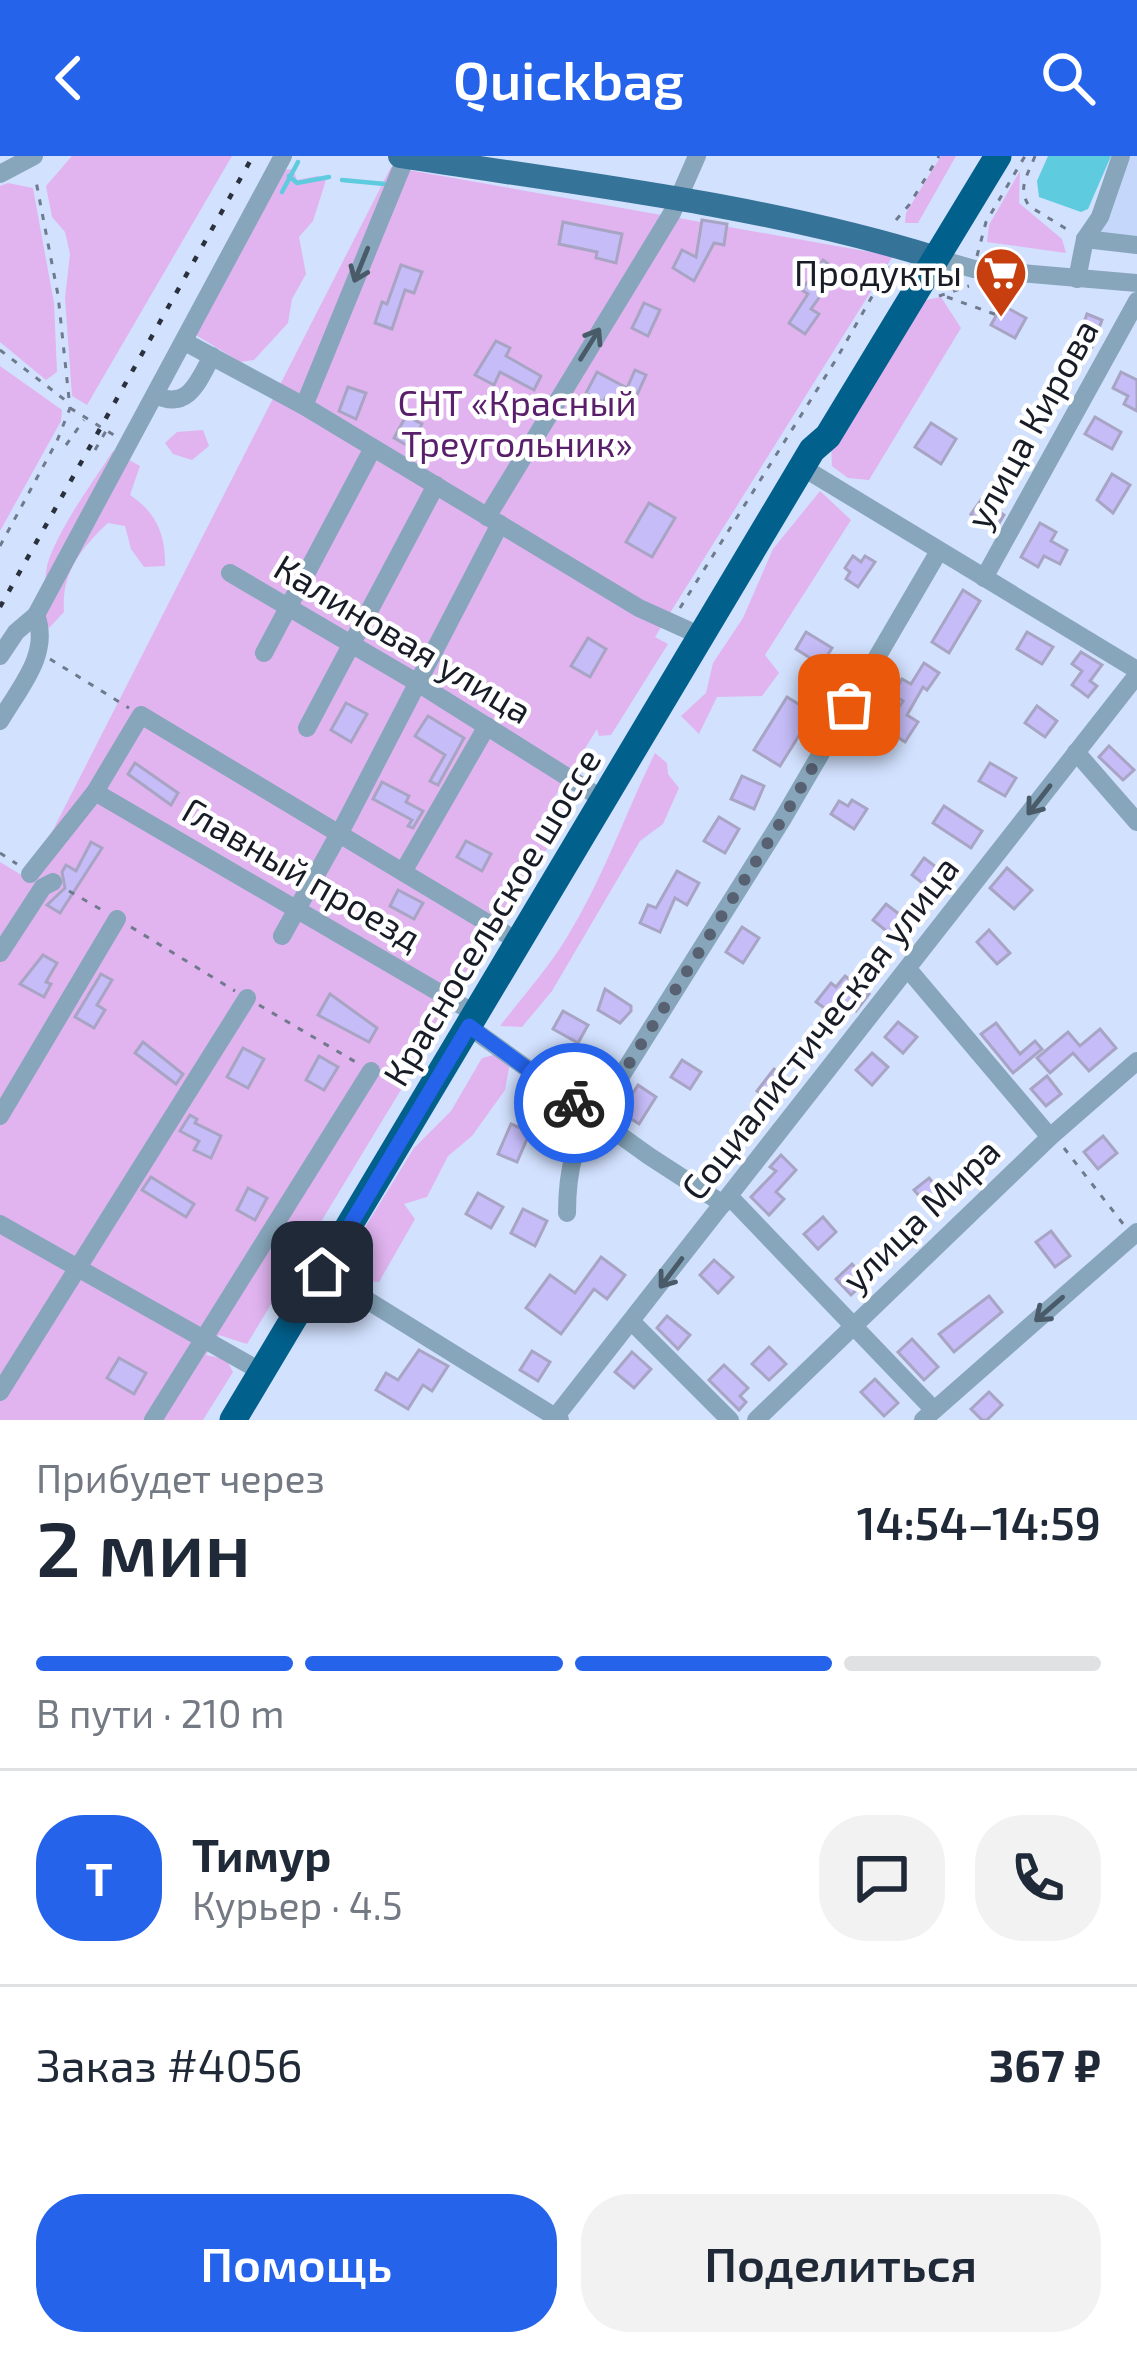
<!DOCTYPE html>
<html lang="ru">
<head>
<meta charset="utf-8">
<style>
	:root { --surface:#fff; --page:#f2f2f3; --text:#1f2937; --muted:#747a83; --line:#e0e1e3; --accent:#2563eb }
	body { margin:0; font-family:"Exo 2",sans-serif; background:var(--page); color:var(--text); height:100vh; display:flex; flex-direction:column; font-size:45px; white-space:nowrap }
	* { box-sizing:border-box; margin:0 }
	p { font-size:39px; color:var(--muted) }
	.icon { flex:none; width:66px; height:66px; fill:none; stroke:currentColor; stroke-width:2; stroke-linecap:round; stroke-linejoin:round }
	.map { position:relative; height:1264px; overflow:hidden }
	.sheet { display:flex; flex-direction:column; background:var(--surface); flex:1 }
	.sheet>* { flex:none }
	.pin { position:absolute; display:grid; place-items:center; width:102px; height:102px; color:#fff; margin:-51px; border-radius:24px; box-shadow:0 6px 18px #0006 }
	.courier { position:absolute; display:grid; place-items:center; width:120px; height:120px; margin:-60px; border:9px solid #2563eb; border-radius:50%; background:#fff; color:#222; box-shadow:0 3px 15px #0007 }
	.head em { font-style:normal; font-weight:600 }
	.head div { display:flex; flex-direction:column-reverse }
	.head { display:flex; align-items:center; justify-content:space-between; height:204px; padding:0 36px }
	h1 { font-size:78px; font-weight:600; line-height:90px }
	.bar { display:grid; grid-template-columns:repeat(4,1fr); gap:18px 12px; align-content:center; height:144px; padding:0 36px }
	.bar i { height:15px; border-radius:9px; background:var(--line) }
	.bar .selected { background:var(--accent) }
	.bar p { grid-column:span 4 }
	.line { display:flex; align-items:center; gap:30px; padding:0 36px; border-top:3px solid var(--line) }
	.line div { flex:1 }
	.round { display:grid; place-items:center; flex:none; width:126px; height:126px; border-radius:48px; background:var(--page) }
	.button { display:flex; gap:24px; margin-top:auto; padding:24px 36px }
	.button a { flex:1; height:138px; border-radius:48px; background:var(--accent); color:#fff; font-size:48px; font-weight:600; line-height:138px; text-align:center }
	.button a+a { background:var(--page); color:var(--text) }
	header { display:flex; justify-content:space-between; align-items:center; height:156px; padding:0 36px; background:var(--accent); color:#fff; font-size:54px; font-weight:600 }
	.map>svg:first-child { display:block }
</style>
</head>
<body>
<header><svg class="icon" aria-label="back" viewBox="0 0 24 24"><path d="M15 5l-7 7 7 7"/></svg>Quickbag<svg class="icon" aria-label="search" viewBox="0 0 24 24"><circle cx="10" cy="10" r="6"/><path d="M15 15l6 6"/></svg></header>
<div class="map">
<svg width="1137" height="1264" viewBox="0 0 1137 1264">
	<rect width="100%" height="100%" fill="#d2e1fe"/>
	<polygon fill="#c5d7fb" points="1117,0 1137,0 1137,94 1094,89"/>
	<g fill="#e1b4f0">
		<polygon points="72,0 232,0 87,249 72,240 65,142 70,98 65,76 52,61 46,30"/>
		<polygon points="941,0 956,0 918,67 905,67 906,57"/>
		<polygon points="391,11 893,100 655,481 668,488 611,579 599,580 597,573 551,647 574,648 247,1188 219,1179 206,1199 226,1203 233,1216 203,1264 0,1264 0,706 28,723"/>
		<polygon points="293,13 297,24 318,20 326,24 313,65 299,81 306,118 292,143 288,167 254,204 240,206 196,179 283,14"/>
		<polygon points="1020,15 1019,47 1062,83 1066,97 987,86 989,69"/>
		<polygon points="8,27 33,32 54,147 57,216 46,224 0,186 0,30"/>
		<polygon points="941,141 961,172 869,324 848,322 832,310 831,290 921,145"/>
		<polygon points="0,210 62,254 61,265 0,375"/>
		<polygon points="203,274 209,290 192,304 173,298 165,287 177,276"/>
		<path d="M 113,295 L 140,310 L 130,339 C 156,356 166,379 165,410 L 144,411 L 131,393 L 125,370 L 108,367 C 80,393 61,418 64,456 L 49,472 L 40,459 C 45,441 44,417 49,403 C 64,364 91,329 113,295 Z"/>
		<polygon points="820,335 851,364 765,499 779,517 762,540 717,541 699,578 681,560 706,537 713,507 743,462 773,393"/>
		<path d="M 655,597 L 667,607 L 668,618 L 679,632 L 663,668 L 640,685 L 552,835 L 522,871 L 500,870 C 522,841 548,813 567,781 C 603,723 625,658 655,597 Z"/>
		<polygon points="493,899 510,906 505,934 472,980 448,1000 427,1041 404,1048 415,1063 379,1126 357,1124 343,1107 414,992 451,955 482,902"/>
	</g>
	<polygon fill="#5ecbdf" points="1048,0 1111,0 1088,53 1081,56 1039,41 1037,25"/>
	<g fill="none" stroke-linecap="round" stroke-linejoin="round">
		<g stroke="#5ecbdf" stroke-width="4.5">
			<polyline points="289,20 297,27 329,21"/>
			<polyline points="342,24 385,28"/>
			<polyline points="282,36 298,6"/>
		</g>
	</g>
	<g fill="#c6bdf8" stroke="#a8a4c3" stroke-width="3">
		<polygon points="702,64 727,68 724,89 714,87 694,125 673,112 682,94 696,101"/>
		<polygon points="563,66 622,78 616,107 596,102 597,96 559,88"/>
		<polygon points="823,104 838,115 811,153 819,158 805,178 789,167 808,138 802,134"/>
		<polygon points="401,109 422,116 414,137 405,134 392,173 375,167 382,146 387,148"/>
		<polygon points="644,147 660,154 648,180 632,172"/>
		<polygon points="1002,149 1026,162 1015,182 991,169"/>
		<polygon points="1087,158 1102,164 1092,191 1077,185"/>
		<polygon points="496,185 510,192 506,200 541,220 534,234 500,216 494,229 475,219"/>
		<polygon points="635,214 646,219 631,252 606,241 603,246 586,237 597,216 627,232"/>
		<polygon points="1121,216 1137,224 1137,255 1124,248 1128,240 1113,232"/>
		<polygon points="348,231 366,237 356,263 339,255"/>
		<polygon points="406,260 422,268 410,291 394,282"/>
		<polygon points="1095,261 1121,276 1112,293 1085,278"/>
		<polygon points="931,267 956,283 941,308 915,291"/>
		<polygon points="1112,318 1130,329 1113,357 1097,344"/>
		<polygon points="981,344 1004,359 995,374 971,358"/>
		<polygon points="649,347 675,362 652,401 626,386"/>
		<polygon points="1040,367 1056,376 1051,385 1067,394 1060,408 1044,400 1038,411 1021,401"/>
		<polygon points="853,400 861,406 865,400 875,406 858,431 846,423 850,416 845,412"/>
		<polygon points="963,434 980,445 949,497 932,486"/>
		<polygon points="806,476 832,492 821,509 796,493"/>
		<polygon points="1027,476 1053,491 1042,508 1017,493"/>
		<polygon points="588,482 606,493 590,521 571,510"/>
		<polygon points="1081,496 1102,509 1090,525 1097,530 1088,541 1072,529 1082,515 1072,508"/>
		<polygon points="924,507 939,517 927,534 923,531 907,559 918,566 905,586 885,573 903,545 893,539 902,523 911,528"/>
		<polygon points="787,541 813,557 780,610 754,594"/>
		<polygon points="346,547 367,558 351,586 331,574"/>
		<polygon points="1037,550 1057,565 1045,581 1025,567"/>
		<polygon points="428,560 464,582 438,629 430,625 445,599 415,580"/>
		<polygon points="1109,590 1134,614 1123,624 1099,601"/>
		<polygon points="135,607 178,637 171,649 128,618"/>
		<polygon points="990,607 1016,622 1005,640 979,625"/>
		<polygon points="742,620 764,630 754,653 731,643"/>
		<polygon points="382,626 409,640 406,646 423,655 413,672 408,670 412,664 373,643"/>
		<polygon points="852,644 867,653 854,673 831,658 839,645 848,650"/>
		<polygon points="944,650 982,675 971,692 933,667"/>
		<polygon points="719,661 739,673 725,697 704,685"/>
		<polygon points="466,685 491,698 482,715 457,701"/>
		<polygon points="91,686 102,692 60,757 47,749 65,732 62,716 66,709 76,715"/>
		<polygon points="924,702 947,719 934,736 912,719"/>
		<polygon points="1007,712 1032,734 1014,753 990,732"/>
		<polygon points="677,715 699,727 687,749 675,742 660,776 640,767 648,749 656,752"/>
		<polygon points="398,734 423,747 414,763 390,750"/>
		<polygon points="886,748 899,758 904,753 914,761 896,783 873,764"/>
		<polygon points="742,771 759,782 743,807 726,796"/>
		<polygon points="989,774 1010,797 997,808 977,786"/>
		<polygon points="43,799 57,807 46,826 51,828 44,841 20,828"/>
		<polygon points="101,818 112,824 97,849 105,854 94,872 75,861"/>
		<polygon points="845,820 869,838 856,855 848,849 838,862 816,846 831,827 836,831"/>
		<polygon points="605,833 631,850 631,855 620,867 598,854"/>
		<polygon points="330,838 377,872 369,886 318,859"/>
		<polygon points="563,855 588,869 578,887 553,873"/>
		<polygon points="898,866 917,881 903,897 885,881"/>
		<polygon points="996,867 1020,898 1035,885 1042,893 1013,917 981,878"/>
		<polygon points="1100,873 1116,892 1089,915 1073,897 1050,917 1037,902 1068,876 1080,890"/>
		<polygon points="143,886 183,918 176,928 135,897"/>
		<polygon points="243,892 264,903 248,932 227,921"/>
		<polygon points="872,897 888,911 872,929 856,914"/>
		<polygon points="319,900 338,911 324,934 306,924"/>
		<polygon points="682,904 701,916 690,933 671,921"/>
		<polygon points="774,913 789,924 772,946 757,935"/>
		<polygon points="1047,920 1061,938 1046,950 1031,933"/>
		<polygon points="638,929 656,941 639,968 621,956"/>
		<polygon points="190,959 197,963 195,967 221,980 211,1002 194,994 199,985 180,975"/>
		<polygon points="511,968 530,976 517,1006 498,998"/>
		<polygon points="1103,980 1117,997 1098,1013 1084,996"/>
		<polygon points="781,999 796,1014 776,1036 784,1043 769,1059 751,1041 776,1015 770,1011"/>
		<polygon points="151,1021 194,1048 186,1061 142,1034"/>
		<polygon points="929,1022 947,1044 933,1056 914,1034"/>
		<polygon points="248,1032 267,1042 255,1064 237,1054"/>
		<polygon points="478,1037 503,1051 491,1072 466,1058"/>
		<polygon points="523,1053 547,1065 535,1090 511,1077"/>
		<polygon points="823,1061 836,1076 818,1093 804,1078"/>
		<polygon points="1051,1075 1070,1100 1055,1111 1036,1086"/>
		<polygon points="601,1101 625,1119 607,1143 594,1133 561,1178 526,1152 550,1119 575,1137"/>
		<polygon points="714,1104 733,1121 718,1137 700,1119"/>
		<polygon points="852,1108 867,1124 851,1139 836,1123"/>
		<polygon points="989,1140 1002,1156 954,1196 939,1178"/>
		<polygon points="667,1160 690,1179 678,1193 657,1172"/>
		<polygon points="912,1183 938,1211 924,1224 898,1196"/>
		<polygon points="769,1191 786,1208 769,1224 752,1208"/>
		<polygon points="419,1194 448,1210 432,1235 423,1229 408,1253 376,1234 386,1217 398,1224"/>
		<polygon points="532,1195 550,1206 538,1225 520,1214"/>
		<polygon points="632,1196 651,1213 634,1232 615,1216"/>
		<polygon points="119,1202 146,1217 134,1238 107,1222"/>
		<polygon points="724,1209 748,1232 740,1240 746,1246 739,1254 709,1224"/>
		<polygon points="875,1223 898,1247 884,1260 861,1236"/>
		<polygon points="989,1236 1002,1249 987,1264 982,1264 971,1253"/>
	</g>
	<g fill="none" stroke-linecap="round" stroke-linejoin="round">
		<g stroke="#707a8d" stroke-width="3" stroke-dasharray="6 9" stroke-linecap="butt">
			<path d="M 1035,0 C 1028,19 1017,31 1029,50 L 1073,77"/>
			<polyline points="896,64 909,49 939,0"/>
			<polyline points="977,100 986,66 1025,0"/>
			<polyline points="888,110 886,116 894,121"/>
			<polyline points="939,140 969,130"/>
			<polyline points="947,141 997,159"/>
			<polyline points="0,194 69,247"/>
			<polyline points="70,252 117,281"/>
			<polyline points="66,289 84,264"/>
			<polyline points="95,294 106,275"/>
			<polyline points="0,390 57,285 70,252 58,139 35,20"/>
			<polyline points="680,452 837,202 886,116"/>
			<polyline points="50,503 129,552"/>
			<polyline points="0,697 17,708"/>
			<polyline points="69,735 102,754"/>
			<polyline points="131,771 235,835"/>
			<polyline points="259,849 359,908"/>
			<polyline points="1064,992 1124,1069"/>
		</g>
		<g stroke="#87a6bb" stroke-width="18">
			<polyline points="0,18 34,0"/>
			<polyline points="1085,83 1137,89"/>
			<polyline points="936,102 974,113 1137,127"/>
			<polyline points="1077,123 1085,83 1100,61 1121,0"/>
			<polyline points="185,186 304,250 639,452 701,480"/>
			<path d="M 155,239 C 188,255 198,226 212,200"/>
			<polyline points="304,250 406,1"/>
			<polyline points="802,311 1137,514"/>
			<polyline points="487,361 672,57 697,0"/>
			<polyline points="230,417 416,526 604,644"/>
			<polyline points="984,422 1137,145"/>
			<polyline points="264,497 373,292"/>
			<polyline points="0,500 16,476 36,459 283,0"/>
			<path d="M 0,565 C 19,532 51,498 36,459"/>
			<polyline points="307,572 436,329"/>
			<polyline points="1076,596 1137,666"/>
			<polyline points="95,636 476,858"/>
			<polyline points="403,716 487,570"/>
			<polyline points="30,718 95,636 141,559 519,786"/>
			<polyline points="282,780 345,667 500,368"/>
			<polyline points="0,797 43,731 53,726"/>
			<polyline points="908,813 1050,981"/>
			<polyline points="468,870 649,1000 723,1048"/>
			<polyline points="0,960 117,763"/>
			<polyline points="729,1040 934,1254"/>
			<path d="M 567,1057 C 567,1020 574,973 603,949 L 782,664 L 939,395"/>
			<polyline points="0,1068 262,1216"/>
			<polyline points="322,1116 560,1264"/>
			<polyline points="632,1166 730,1264"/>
			<polyline points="0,1236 247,842"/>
			<polyline points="153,1264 371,915"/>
			<polyline points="553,1264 1137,519"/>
			<polyline points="756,1264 1050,981 1137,905"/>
			<polyline points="923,1264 1137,1076"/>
		</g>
		<path stroke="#357399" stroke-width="24" d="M 400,0 C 579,28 762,48 936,102"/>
		<polyline stroke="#02608c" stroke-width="27" points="233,1264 812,294 828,280 998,0"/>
		<polyline stroke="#2a303c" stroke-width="4.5" stroke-dasharray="6 12" stroke-linecap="butt" points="0,451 253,0"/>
	</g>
	<defs><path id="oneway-shaft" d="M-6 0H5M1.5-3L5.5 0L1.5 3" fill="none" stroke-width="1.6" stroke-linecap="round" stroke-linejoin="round" transform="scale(3)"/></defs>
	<g stroke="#495a69">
		<use href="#oneway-shaft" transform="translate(361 109) rotate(112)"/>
		<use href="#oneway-shaft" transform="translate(590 188) rotate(-58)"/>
		<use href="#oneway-shaft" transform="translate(1039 644) rotate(128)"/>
		<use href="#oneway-shaft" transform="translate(671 1117) rotate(127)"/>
		<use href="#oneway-shaft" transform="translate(1049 1153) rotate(139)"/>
	</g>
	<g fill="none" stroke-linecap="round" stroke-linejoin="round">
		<polyline stroke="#586172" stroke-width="12" stroke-dasharray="0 21.6" points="574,947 590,959 603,949 782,664 849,549"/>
		<polyline stroke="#2563eb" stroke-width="15" points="322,1116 469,870 574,947"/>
	</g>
	<defs>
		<g id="supermarket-pin" transform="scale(2.7)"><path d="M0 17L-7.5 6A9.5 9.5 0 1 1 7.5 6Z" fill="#c73f0f" stroke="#fff"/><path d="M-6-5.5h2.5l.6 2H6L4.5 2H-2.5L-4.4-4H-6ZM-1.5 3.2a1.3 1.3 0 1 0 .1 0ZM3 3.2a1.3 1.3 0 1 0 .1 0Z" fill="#fff"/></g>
	</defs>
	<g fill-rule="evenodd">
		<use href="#supermarket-pin" x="1001" y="117"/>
	</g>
	<g text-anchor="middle" stroke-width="9" stroke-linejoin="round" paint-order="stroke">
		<g font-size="36" fill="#171c26" stroke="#fff" text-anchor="end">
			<text x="962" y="130">Продукты</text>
		</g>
		<g font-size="36" fill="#591f6a" stroke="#fff">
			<text x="517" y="260">СНТ «Красный<tspan x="517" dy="41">Треугольник»</tspan></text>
		</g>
		<g font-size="36" fill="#171c26" stroke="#fff">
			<text transform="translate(1032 268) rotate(-61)" y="13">улица Кирова</text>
			<text transform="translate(403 483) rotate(31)" y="13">Калиновая улица</text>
			<text transform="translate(302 718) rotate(30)" y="13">Главный проезд</text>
			<text transform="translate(492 761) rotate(-59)" y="13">Красносельское шоссе</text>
			<text transform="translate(820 872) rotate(-52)" y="13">Социалистическая улица</text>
			<text transform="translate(921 1059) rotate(-44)" y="13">улица Мира</text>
		</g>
	</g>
</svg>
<div class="pin" style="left:849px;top:549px;background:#ea580c"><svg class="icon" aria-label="bag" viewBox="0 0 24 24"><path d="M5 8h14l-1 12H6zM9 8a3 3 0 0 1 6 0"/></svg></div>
<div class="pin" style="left:322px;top:1116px;background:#1f2937"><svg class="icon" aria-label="home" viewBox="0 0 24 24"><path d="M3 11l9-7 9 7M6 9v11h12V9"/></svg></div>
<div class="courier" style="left:574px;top:947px"><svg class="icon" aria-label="bike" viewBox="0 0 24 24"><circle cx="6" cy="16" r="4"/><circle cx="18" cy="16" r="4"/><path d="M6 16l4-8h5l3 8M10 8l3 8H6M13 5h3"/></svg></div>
</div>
<section class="sheet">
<div class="head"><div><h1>2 мин</h1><p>Прибудет через</p></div><em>14:54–14:59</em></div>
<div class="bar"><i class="selected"></i><i class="selected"></i><i class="selected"></i><i></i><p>В пути · 210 m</p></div>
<div class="line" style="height:216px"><b class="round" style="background:var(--accent);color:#fff">Т</b><div><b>Тимур</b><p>Курьер · 4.5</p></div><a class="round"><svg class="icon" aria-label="chat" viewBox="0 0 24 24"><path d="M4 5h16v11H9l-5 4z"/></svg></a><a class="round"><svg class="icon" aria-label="phone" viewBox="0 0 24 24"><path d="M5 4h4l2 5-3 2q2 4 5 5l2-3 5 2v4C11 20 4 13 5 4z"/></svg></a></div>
<div class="line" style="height:156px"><div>Заказ #4056</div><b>367 ₽</b></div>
<div class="button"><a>Помощь</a><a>Поделиться</a></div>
</section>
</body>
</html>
